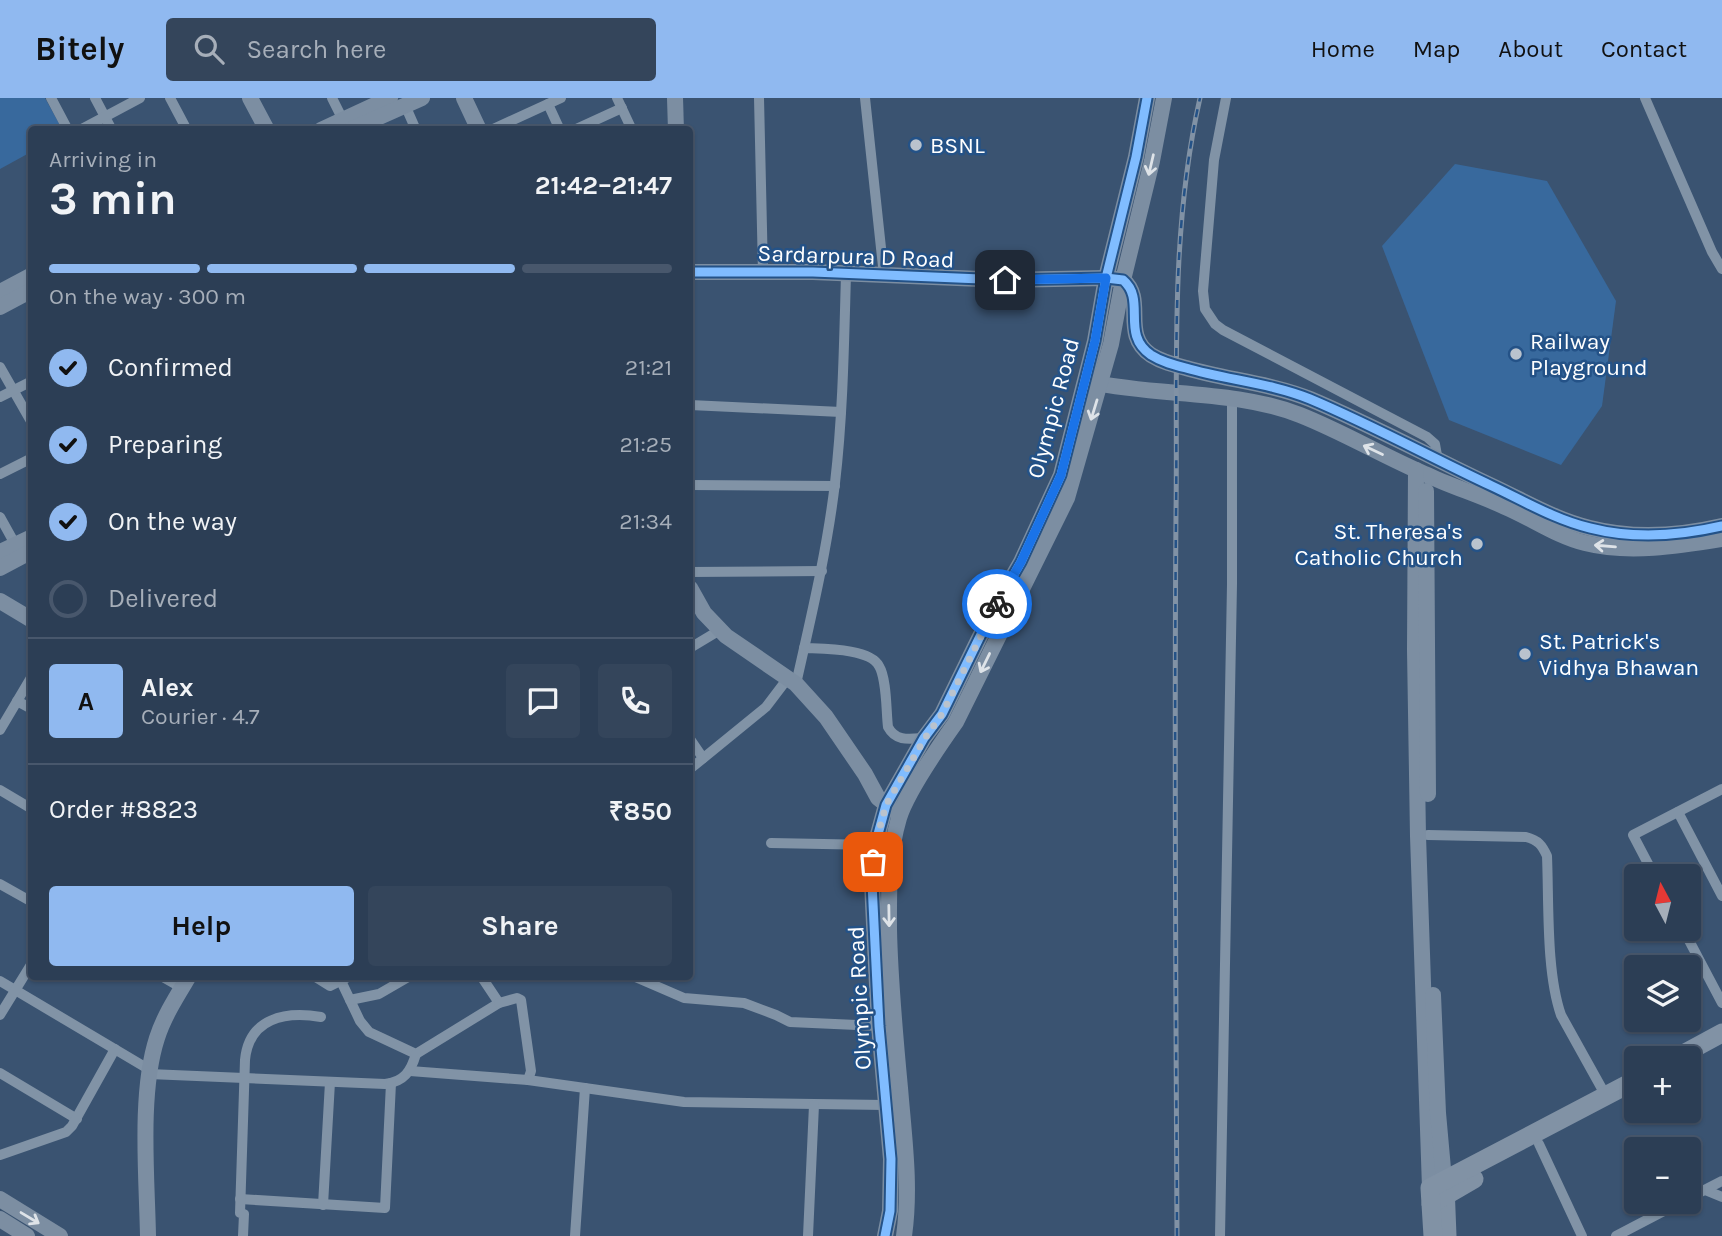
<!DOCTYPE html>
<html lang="en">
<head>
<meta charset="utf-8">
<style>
	:root { --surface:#2c3e55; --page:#34455b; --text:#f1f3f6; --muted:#a6aeb9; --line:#48576c; --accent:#90b9f0 }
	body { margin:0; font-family:Karla,sans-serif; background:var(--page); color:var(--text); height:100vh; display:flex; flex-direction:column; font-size:26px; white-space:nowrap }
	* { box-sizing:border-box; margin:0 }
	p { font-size:23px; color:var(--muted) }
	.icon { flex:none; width:38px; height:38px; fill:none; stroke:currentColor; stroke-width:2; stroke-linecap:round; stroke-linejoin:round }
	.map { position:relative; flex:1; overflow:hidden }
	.side { position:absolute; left:28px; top:28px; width:665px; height:854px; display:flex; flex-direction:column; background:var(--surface); border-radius:7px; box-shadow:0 2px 5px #0004,0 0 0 2px var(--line) }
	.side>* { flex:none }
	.needle { width:46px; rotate:353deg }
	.tools { position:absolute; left:1624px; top:766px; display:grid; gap:14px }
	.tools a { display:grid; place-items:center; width:77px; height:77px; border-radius:7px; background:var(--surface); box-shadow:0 2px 5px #0004,0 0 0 2px var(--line); font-size:35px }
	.pin { position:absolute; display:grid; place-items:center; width:60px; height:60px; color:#fff; margin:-30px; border-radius:14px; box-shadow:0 4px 10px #0006 }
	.courier { position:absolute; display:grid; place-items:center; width:70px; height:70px; margin:-35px; border:5px solid #1a73e8; border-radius:50%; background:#fff; color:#222; box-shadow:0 2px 9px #0007 }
	.overview em { font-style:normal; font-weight:700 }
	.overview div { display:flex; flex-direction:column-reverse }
	.overview { display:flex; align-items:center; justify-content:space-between; height:119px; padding:0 21px }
	h1 { font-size:46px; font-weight:700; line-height:52px }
	.bar { display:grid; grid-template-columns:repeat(4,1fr); gap:10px 7px; align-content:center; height:84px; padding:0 21px }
	.bar i { height:9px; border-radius:5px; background:var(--line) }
	.bar .selected { background:var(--accent) }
	.bar p { grid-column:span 4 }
	.line { display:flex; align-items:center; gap:18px; padding:0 21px; border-top:2px solid var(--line) }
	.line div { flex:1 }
	.round { display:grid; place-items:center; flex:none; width:74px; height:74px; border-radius:7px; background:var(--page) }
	ol { padding:0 21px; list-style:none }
	li { display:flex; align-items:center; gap:21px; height:77px }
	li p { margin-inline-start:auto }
	li .icon { padding:7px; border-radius:50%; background:var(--accent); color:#111; stroke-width:4 }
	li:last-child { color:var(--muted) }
	li i { width:38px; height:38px; border:4px solid var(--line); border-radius:50% }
	.cta { display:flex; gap:14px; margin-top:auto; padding:14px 21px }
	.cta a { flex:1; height:80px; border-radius:7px; background:var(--accent); color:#111; font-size:28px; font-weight:700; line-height:80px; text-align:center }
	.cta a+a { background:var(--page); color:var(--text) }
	header { display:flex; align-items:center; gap:42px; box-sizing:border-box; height:98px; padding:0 35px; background:var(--accent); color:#111 }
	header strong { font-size:33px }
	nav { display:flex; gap:38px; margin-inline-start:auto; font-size:24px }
	.search { width:490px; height:63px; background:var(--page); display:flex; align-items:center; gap:18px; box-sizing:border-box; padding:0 24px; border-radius:7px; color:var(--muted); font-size:26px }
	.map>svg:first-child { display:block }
</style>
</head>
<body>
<header>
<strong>Bitely</strong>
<div class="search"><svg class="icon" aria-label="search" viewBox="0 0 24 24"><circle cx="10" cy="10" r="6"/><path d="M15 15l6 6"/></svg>Search here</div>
<nav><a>Home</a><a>Map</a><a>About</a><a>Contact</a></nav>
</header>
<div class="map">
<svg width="1722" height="1138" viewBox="0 0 1722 1138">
	<rect width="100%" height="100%" fill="#3a5371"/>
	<g fill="#38699d">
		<polygon points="0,0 45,0 62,31 32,32 31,54 0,71"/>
		<polygon points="1455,66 1547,83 1616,203 1602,308 1561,367 1449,322 1382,148"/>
	</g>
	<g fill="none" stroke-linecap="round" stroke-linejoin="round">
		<g stroke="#8193a6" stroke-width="10">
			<polyline points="51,0 68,32"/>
			<polyline points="95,0 112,32"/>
			<polyline points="170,0 187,32"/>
			<polyline points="332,0 343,22"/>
			<polyline points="617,0 632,32"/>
			<polyline points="759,0 763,174"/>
			<polyline points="865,0 884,178"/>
			<polyline points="1226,0 1214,62 1203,193 1205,211 1215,226 1223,232 1427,339 1435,346 1438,363"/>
			<polyline points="1645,0 1712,154 1722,171"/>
			<polyline points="548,6 560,32"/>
			<polyline points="405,7 416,32"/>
			<polyline points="80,32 140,0"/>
			<polyline points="491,32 561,0"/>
			<polyline points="574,32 622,10"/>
			<polyline points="0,269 32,325"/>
			<polyline points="0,299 32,283"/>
			<polyline points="690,307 841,314"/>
			<polyline points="0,376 32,360"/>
			<polyline points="690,387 835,388"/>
			<polyline points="0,419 15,446"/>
			<polyline points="690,474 822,473"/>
			<polyline points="690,550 720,532"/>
			<path d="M 804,550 C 822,551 870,550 879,568 C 887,581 886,613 888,629 C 896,644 910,641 924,640"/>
			<path d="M 796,586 C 811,519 827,453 835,385 C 843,316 844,246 846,176"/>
			<polyline points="17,603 32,611"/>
			<polyline points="0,632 32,578"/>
			<polyline points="690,641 703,660"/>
			<polyline points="690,671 766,609 788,580"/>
			<polyline points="0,692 32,711"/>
			<polyline points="1678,714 1722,798"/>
			<path d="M 1428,737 L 1526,739 C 1538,742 1542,747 1547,758 C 1549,805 1546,874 1561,917 L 1606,998"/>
			<polyline points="771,745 875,747"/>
			<polyline points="1655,779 1633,737 1722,691"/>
			<polyline points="0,786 32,804"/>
			<polyline points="1683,831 1722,905"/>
			<polyline points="161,878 182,890"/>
			<polyline points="314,878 330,888 350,878"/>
			<polyline points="633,878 684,900 744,905 776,917 790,924 879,928"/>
			<polyline points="0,883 150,972"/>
			<polyline points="341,883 360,923 369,934 416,956 499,905 481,878"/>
			<polyline points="350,902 379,896 410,878"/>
			<polyline points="0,917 32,865"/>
			<polyline points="410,973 528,982 531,973 521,902 517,900 499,905"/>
			<polyline points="0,975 77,1021"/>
			<path d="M 149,976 L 385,986 C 404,984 411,973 416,956"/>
			<polyline points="528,982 684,1004 885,1007"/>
			<polyline points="1539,1046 1582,1138"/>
			<polyline points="0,1057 66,1034 72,1028 115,951"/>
			<polyline points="1705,1092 1722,1099"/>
			<polyline points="1689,1100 1722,1083"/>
			<polyline points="240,1101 385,1110 391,985"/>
			<polyline points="323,1107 330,984"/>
			<path d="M 243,1138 L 244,1116 L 240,1115 L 245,962 C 249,920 285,913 321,919"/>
			<polyline points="575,1138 585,990"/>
			<polyline points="808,1138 814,1007"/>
			<polyline points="1220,1138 1232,486 1232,300"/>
			<polyline points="1616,1138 1681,1104"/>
		</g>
		<g stroke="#7c8ea2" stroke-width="16">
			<polyline points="250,0 267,32"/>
			<polyline points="464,0 479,32"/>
			<polyline points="675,0 676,32"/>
			<polyline points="321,32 390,0"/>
			<polyline points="350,32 422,0"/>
			<path d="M 690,174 L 813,174 L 1005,182 L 1106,180 L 1123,182 C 1147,202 1120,236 1151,257 C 1162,264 1174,267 1186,270 C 1227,282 1270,285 1310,301 C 1372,327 1432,360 1492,388 C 1524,403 1556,422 1590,430 C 1633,441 1679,438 1722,428"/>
			<polyline points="0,194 32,177"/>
			<polyline points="0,209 32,192"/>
			<path d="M 1091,284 C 1160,299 1233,291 1300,317 C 1343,334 1383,358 1425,376 C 1450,388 1477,396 1503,408 C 1530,419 1556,438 1585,445 C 1628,456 1679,448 1722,441"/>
			<polyline points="1416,372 1415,552 1418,738 1430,1090"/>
			<polyline points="1426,393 1428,696"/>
			<polyline points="0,454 32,439"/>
			<polyline points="0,470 32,453"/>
			<polyline points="690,490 704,515 726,538 796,586 826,619 865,676 878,700 892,711"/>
			<polyline points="0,503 32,522"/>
			<polyline points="1433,897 1438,1015 1444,1082"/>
			<polyline points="0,1101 60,1138"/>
			<polyline points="0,1121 27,1138"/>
			<path d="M 148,1138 C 147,1080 139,995 157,940 C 164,918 177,898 189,878"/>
			<polyline points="885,1138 890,1113 891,1061 879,928 872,785 875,747 886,707 924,640 942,616 990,518 1021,464 1061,377 1095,243 1106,180 1136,59 1147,0"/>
			<path d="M 904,1138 C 911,1088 904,1040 900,990 C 895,937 890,884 889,831 C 889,793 888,757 899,720 C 907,694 939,648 956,624 L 1067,400 L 1111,246 L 1123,182 L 1152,63 L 1164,0"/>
		</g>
		<g stroke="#8192a5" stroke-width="19">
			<polyline points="1674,961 1722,935"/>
			<polyline points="1445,1087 1447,1138"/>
			<polyline points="1431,1106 1474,1081"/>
			<polyline points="1433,1138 1430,1090 1636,982"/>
		</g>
		<g stroke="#8192a5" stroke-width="5">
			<path id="rail" d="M 1177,1138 C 1176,898 1174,657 1176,416 C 1178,278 1169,136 1200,0"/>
		</g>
		<use href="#rail" stroke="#245287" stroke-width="2.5" stroke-dasharray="8" stroke-linecap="butt"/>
		<g stroke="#245287" stroke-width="13">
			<g id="cycleway">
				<path d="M 690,174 L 813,174 L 1005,182 L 1106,180 L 1123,182 C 1147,202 1120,236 1151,257 C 1162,264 1174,267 1186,270 C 1227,282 1270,285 1310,301 C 1372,327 1432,360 1492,388 C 1524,403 1556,422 1590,430 C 1633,441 1679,438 1722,428"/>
				<polyline points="885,1138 890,1113 891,1061 879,928 872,785 875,747 886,707 924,640 942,616 990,518 1021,464 1061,377 1095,243 1106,180 1136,59 1147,0"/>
			</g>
		</g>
		<use href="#cycleway" stroke="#80bcff" stroke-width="9"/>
	</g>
	<defs><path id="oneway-shaft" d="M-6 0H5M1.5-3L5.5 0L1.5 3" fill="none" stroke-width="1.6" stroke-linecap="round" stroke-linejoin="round" transform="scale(1.75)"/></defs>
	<g stroke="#dee3e8">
		<use href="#oneway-shaft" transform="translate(1151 67) rotate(103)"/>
		<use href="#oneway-shaft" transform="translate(1094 312) rotate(107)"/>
		<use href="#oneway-shaft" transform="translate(1373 352) rotate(-155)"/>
		<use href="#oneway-shaft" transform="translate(1605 448) rotate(-175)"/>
		<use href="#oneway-shaft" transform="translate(985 565) rotate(116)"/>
		<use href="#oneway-shaft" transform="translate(889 818) rotate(89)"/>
		<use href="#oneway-shaft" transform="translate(30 1120) rotate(31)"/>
	</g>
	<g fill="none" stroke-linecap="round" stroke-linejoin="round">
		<polyline stroke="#bac3cd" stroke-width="7" stroke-dasharray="0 12.6" points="873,764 875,747 886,707 925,640 942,616 997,506"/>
		<polyline stroke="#1a73e8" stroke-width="9" points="997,506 1021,464 1061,377 1095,243 1106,180 1005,182"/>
	</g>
	<g fill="#bac3cd" stroke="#245287" stroke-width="2.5">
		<circle cx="916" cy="47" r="7"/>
		<circle cx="1516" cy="256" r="7"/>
		<circle cx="1477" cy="446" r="7"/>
		<circle cx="1525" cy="556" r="7"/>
	</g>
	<g text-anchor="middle" stroke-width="5" stroke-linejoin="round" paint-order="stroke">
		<g font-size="23" fill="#fff" stroke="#245287" text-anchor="start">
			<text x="930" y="55">BSNL</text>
			<text x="1530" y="251">Railway<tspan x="1530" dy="26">Playground</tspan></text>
			<text x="1463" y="441" text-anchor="end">St. Theresa's<tspan x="1463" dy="26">Catholic Church</tspan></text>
			<text x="1539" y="551">St. Patrick's<tspan x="1539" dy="26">Vidhya Bhawan</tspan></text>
		</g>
		<g font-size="23" fill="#fff" stroke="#245287">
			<text transform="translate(856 158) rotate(2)" y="8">Sardarpura D Road</text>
			<text transform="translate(1053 310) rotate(-75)" y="8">Olympic Road</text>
			<text transform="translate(859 900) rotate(-93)" y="8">Olympic Road</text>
		</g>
	</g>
</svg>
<div class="tools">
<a><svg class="needle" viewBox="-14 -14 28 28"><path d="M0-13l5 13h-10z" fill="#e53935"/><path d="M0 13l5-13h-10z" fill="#a6aeb9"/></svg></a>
<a><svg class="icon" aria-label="layers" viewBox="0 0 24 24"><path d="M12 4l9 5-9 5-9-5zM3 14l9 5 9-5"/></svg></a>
<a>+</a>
<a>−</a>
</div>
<div class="pin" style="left:873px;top:764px;background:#ea580c"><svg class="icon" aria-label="bag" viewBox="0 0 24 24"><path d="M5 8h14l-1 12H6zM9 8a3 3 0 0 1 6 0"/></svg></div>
<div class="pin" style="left:1005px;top:182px;background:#1f2937"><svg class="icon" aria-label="home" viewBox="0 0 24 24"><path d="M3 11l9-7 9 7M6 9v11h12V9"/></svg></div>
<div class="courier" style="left:997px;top:506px"><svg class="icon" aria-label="bike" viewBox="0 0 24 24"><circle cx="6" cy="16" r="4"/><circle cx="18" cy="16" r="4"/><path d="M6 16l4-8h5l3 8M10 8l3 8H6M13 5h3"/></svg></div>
<section class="side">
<div class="overview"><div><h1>3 min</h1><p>Arriving in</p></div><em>21:42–21:47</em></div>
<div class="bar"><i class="selected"></i><i class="selected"></i><i class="selected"></i><i></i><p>On the way · 300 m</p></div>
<ol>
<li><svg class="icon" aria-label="check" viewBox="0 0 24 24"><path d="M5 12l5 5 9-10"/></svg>Confirmed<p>21:21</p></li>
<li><svg class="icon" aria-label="check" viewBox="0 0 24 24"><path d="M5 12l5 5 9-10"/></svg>Preparing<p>21:25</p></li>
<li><svg class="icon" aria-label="check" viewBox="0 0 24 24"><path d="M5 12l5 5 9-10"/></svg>On the way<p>21:34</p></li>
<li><i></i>Delivered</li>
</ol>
<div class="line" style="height:126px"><b class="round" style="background:var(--accent);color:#111">A</b><div><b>Alex</b><p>Courier · 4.7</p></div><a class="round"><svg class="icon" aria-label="chat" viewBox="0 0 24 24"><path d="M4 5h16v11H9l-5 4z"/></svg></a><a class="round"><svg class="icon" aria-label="phone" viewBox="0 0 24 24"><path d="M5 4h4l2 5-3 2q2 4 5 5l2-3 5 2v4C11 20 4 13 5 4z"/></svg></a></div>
<div class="line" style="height:91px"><div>Order #8823</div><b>₹850</b></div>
<div class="cta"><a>Help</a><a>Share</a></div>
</section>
</div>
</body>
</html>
